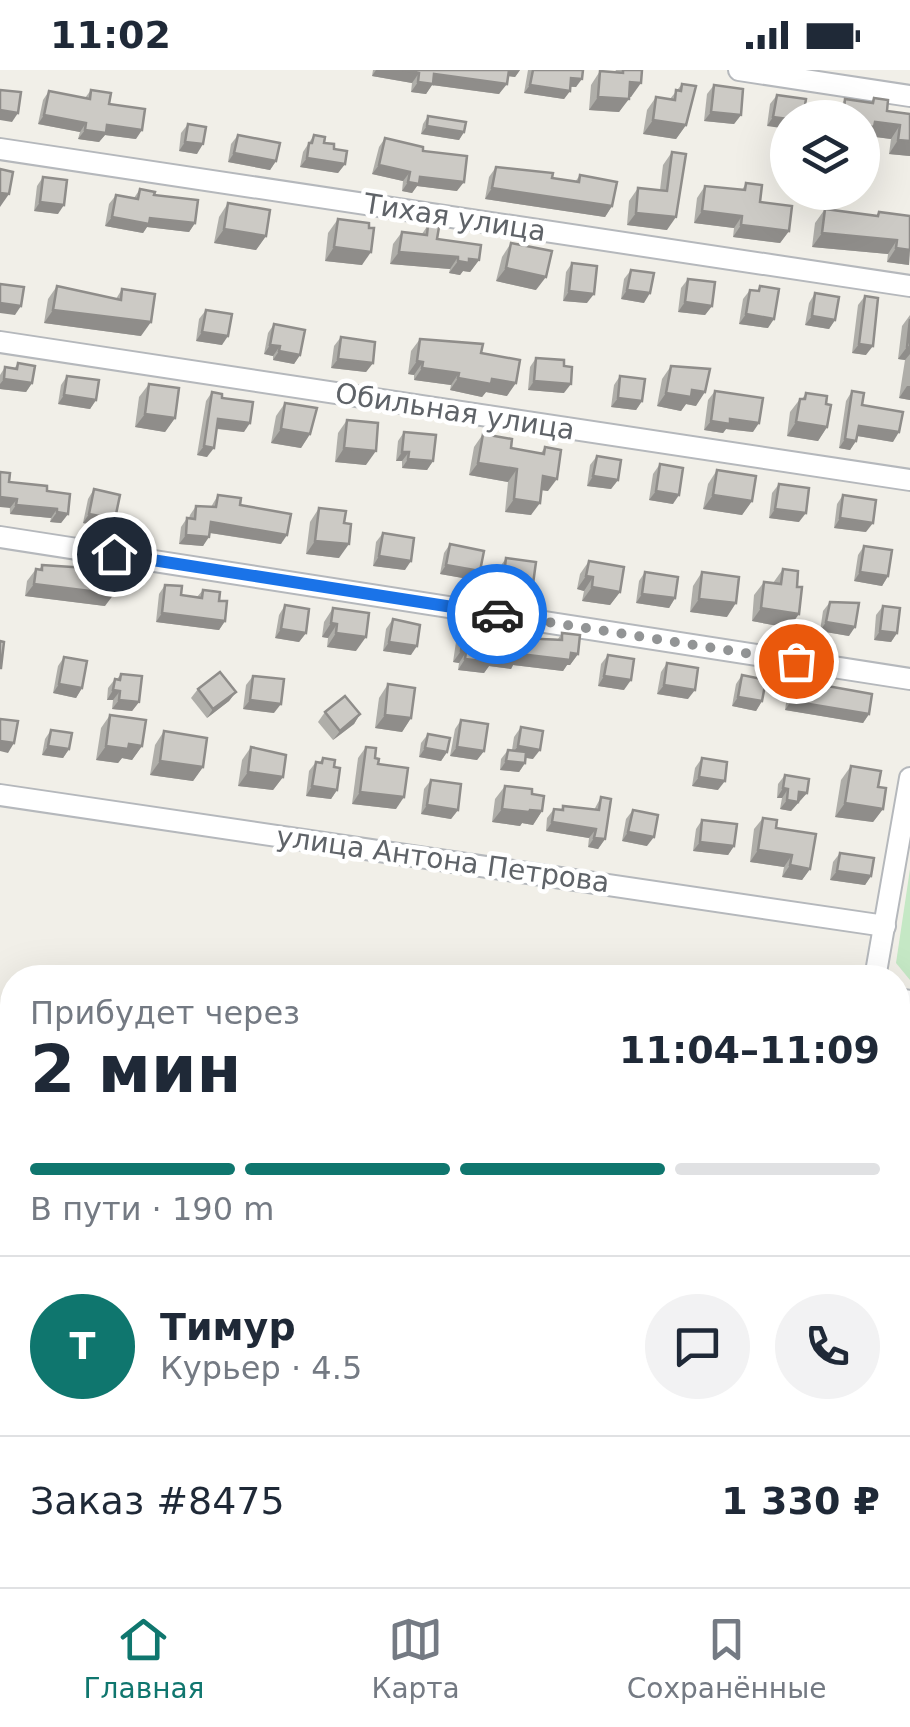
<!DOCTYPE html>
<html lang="ru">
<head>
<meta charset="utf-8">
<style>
	:root { --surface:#fff; --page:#f2f2f3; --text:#1f2937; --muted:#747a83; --line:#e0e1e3; --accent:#0f766e }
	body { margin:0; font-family:"DejaVu Sans",sans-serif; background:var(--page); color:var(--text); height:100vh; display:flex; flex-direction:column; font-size:38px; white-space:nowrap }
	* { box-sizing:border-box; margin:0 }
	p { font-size:32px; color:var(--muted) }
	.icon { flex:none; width:55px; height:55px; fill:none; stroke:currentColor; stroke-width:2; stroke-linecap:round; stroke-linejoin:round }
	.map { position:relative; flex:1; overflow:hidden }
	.side { position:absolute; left:0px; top:895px; width:910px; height:622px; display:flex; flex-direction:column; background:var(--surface); border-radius:40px 40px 0 0; box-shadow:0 10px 40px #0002 }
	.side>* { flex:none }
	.tools { position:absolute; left:770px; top:30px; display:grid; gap:20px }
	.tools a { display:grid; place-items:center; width:110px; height:110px; border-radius:50%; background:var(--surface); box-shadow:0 10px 40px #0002; font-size:50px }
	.pin { position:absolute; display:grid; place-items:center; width:85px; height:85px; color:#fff; margin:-42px; border:5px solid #fff; border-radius:50%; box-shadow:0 2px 10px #0007 }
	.courier { position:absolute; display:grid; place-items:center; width:100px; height:100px; margin:-50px; border:8px solid #1a73e8; border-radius:50%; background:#fff; color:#222; box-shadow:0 2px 12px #0007 }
	.overview em { font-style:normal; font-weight:700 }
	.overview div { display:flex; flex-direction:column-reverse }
	.overview { display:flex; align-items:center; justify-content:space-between; height:170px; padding:0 30px }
	h1 { font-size:65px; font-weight:700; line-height:75px }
	.bar { display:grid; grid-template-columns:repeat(4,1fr); gap:15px 10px; align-content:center; height:120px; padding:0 30px }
	.bar i { height:12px; border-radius:8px; background:var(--line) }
	.bar .active { background:var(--accent) }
	.bar p { grid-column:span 4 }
	.line { display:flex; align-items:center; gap:25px; padding:0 30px; border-top:2px solid var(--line) }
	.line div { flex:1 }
	.round { display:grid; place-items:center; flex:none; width:105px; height:105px; border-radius:52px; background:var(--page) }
	.status { display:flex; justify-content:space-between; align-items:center; height:70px; padding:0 50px; background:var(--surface); direction:ltr }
	.status svg { height:28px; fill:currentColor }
	.dock { display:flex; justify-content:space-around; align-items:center; height:140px; border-top:2px solid var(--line); background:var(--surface); font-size:28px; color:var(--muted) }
	.dock a { display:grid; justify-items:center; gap:5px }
	.dock .active { color:var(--accent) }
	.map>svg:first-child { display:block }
</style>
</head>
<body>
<div class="status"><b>11:02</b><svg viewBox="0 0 49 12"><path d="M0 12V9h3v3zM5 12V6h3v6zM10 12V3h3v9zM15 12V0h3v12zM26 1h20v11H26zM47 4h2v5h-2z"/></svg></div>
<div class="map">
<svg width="910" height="1517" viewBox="0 0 910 1517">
	<rect width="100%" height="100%" fill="#f1efe8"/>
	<g fill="#c5e8c5">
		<polygon points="910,799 910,910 896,893"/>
		<polygon points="898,948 910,950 910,1077 898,1068"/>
	</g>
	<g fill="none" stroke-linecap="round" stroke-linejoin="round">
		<g stroke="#b5b8bc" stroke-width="24">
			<g id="minor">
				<polyline points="739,0 910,26"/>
				<polyline points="0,79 910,216"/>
				<polyline points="0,272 910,410"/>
				<polyline points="0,467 910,609"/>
				<polyline points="0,725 885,856"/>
				<polyline points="875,908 910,708"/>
				<polyline points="898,929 910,931"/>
				<polyline points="0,1069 12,1047"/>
				<polyline points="0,1450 12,1428"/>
				<polyline points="198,1517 205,1505"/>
				<polyline points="436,1517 443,1505"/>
				<polyline points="654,1517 661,1505"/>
				<polyline points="779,1517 781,1505"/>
			</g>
		</g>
		<use href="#minor" stroke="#fff" stroke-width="20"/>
	</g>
	<g fill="#afaea9">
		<polygon points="373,0 520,0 515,7 508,6 499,24 432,15 426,24 411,22 412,13 372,6"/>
		<polygon points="528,0 583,0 576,17 570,17 570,21 564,29 524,23"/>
		<polygon points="616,0 642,0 631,27 629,27 619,42 589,40 591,15 600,1 615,2"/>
		<polygon points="682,14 686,55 676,69 643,64 647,40 656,27 670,29"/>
		<polygon points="714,15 741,45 734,54 704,51 707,24"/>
		<polygon points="91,20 109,34 136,69 105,65 99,72 78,69 80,62 38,54 43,30 49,21 85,28"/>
		<polygon points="777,25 806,29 767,56 770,34"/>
		<polygon points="874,28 887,41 910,44 910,86 889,84 891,69 868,66 865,71 862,70 862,48 835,48 836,43 845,29 870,33"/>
		<polygon points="428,46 464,62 459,70 421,64 423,54"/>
		<polygon points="188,54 197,84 179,81 181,63"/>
		<polygon points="238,65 276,91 270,100 228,92 231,74"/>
		<polygon points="314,65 324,73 345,94 338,103 300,97 303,82"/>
		<polygon points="385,68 423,81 457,121 417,116 412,123 402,121 403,111 372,104 379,77"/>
		<polygon points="672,82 667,160 627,155 629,131 638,118 660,120 663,95"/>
		<polygon points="496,97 575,112 580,105 612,136 605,147 485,129 489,107"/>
		<polygon points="43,107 58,144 34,141 37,116"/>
		<polygon points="746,113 760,132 789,161 780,173 733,167 734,158 694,153 697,128 705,116 742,120"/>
		<polygon points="140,119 154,125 195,153 189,162 147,157 143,163 105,156 109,134 116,125 134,128"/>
		<polygon points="228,133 266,166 256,180 214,173 219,147"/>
		<polygon points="825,139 876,146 879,142 910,146 909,195 887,192 888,184 812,177 815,153"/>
		<polygon points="338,149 369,158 362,195 325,191 328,163"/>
		<polygon points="428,155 437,169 479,190 470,202 463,201 460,205 449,203 450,199 390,194 393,174 402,162 422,164"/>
		<polygon points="511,173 536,220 496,211 502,187"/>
		<polygon points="572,193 587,233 563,231 566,202"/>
		<polygon points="631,200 644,233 621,229 624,209"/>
		<polygon points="688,209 712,236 705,245 678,242 681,218"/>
		<polygon points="57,216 116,229 122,219 141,266 44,253 48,229"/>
		<polygon points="760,216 768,258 739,254 743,229 750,220 757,221"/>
		<polygon points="815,223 835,250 829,259 805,255 809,233"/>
		<polygon points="865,226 866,285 852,283 858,235"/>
		<polygon points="206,240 222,275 196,271 199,249"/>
		<polygon points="910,245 910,330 899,328 905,290 898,289 902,256"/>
		<polygon points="274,254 300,285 294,294 273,290 273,286 264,284 268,263"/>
		<polygon points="341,267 373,293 366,302 331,298 334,276"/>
		<polygon points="420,269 481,283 507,326 486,322 482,327 450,320 451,315 414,310 414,305 408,304 411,281"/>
		<polygon points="536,288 564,296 564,323 528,320 530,297"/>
		<polygon points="18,293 32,313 26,322 0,319 0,305 5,297 14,299"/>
		<polygon points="671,296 696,336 686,334 681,341 657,336 662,309"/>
		<polygon points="67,306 96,330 90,339 58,334 61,315"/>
		<polygon points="620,306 642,331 636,340 611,337 614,315"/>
		<polygon points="149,314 175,348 165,362 135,357 139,327"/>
		<polygon points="715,321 753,362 726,359 723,363 704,360 708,330"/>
		<polygon points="852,321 862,335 893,372 857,366 856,371 850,380 839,378 846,331"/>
		<polygon points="212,322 222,328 244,362 217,359 207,387 197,385 206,331"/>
		<polygon points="806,323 826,334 827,357 818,371 787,366 790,342 800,329 802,329"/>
		<polygon points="285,333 310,364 301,378 271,373 276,346"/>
		<polygon points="347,350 366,395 335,392 338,363"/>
		<polygon points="404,362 433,391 427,400 402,398 402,391 396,391 398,371"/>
		<polygon points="483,364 511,378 541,383 545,377 548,421 541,420 531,445 505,442 508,412 469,405 474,377"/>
		<polygon points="597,386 618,410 611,419 587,416 590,395"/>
		<polygon points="660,394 673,434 649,430 653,404"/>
		<polygon points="717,400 752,431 742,445 703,439 708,414"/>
		<polygon points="9,412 47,421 68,444 61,453 50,452 51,448 10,444"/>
		<polygon points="779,414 799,452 769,448 772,423"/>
		<polygon points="94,419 108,458 83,453 88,429"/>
		<polygon points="218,425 240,435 281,474 210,463 203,476 179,474 181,457 187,448 189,448 190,445 196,436 211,437"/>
		<polygon points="843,425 866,462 834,458 837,434"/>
		<polygon points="319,438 344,453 339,488 306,484 310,452"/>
		<polygon points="383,463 405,500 373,496 376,472"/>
		<polygon points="450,474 474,510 440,504 444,483"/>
		<polygon points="864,476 888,506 882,516 854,511 858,485"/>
		<polygon points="506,488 536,492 527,523 511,521 512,515 497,513 500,497"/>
		<polygon points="589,491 620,522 610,535 582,531 584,521 577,519 580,504"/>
		<polygon points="42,495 105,536 25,526 27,511 36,499 39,500"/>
		<polygon points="783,499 789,558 752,551 754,525 764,512 773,513"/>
		<polygon points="645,502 675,528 669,538 636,533 639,511"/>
		<polygon points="702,502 727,547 690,542 693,516"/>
		<polygon points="165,515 181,525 197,527 203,520 219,531 225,551 219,560 156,552 159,524"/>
		<polygon points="830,532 849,566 820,561 823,541"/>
		<polygon points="285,535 306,563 299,572 275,568 279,545"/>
		<polygon points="883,536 897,563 891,572 874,570 876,545"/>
		<polygon points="333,538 356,581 327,577 328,568 322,567 324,552"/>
		<polygon points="393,549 411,585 383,581 386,559"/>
		<polygon points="463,561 558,569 562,563 578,584 570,595 567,595 563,601 513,595 511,599 489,596 484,603 458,600 459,593 453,592 456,572"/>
		<polygon points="608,585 624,620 598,616 601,594"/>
		<polygon points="64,587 82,618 76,628 53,623 58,596"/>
		<polygon points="667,593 688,629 657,624 661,602"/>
		<polygon points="121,604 139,632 132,641 112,639 113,630 107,630 108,618 115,609 117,609"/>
		<polygon points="742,605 762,631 756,641 732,636 736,614"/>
		<polygon points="253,606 274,643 243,639 246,615"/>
		<polygon points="794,610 869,644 863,653 785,640 788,619"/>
		<polygon points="388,614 411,648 402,662 375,658 379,628"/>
		<polygon points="198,619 236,622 229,631 207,648 191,628"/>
		<polygon points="325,642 360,644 354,654 333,670 318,652"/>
		<polygon points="110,645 142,676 132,690 122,688 118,693 96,690 101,658"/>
		<polygon points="461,650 484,681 477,690 450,686 455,659"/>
		<polygon points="521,657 533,689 526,688 525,693 519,702 500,700 501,689 508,680 512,680 514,667"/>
		<polygon points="51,660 69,679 63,688 42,685 45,669"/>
		<polygon points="164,661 203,697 193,711 150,705 155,675"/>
		<polygon points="428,664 447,682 441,691 419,687 421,673"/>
		<polygon points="251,677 283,707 273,720 238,716 242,690"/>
		<polygon points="366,677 378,694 396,739 352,734 358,688"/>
		<polygon points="323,688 334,697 337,720 331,729 306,726 309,701 316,692 319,693"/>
		<polygon points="702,688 718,720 692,716 695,698"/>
		<polygon points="851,696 878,717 883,739 873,752 835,747 841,710"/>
		<polygon points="785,705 807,723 791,741 780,739 782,728 777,728 778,714"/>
		<polygon points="431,710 458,740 451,749 421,744 424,719"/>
		<polygon points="505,716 532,724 542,741 533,755 522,753 520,756 492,752 495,729"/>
		<polygon points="601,727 605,769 598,779 588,777 589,768 546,761 547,748 554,739 561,740 563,736 594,740"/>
		<polygon points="633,740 647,776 622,771 626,749"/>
		<polygon points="763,748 810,799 802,810 782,807 784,797 750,792 754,759"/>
		<polygon points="702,750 734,776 728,785 693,781 696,759"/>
		<polygon points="840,783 871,806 865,815 830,810 833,792"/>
		<polygon points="910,1090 910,1148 898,1146 898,1108"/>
		<polygon points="12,1102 12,1215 10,1218 0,1213 0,1123"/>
		<polygon points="903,1348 910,1349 910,1383 898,1381 900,1353"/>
		<polygon points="899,1490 910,1517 888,1517 890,1505 898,1505 898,1493"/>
		<polygon points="578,1505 622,1505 615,1517 601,1517"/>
	</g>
	<g fill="#8f8d8a">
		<polygon points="376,0 403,0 419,3 412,13 372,6"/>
		<polygon points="506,0 520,0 515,7 502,5"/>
		<polygon points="434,4 507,14 499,24 432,15 426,24 411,22 418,12"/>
		<polygon points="571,8 582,9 576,17 565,16"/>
		<polygon points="630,12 641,13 631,27 621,26"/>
		<polygon points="530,15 570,21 564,29 524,23"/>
		<polygon points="598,27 629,29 619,42 589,40"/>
		<polygon points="0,40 18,43 12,52 0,50"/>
		<polygon points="711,42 741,45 734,54 704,51"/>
		<polygon points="44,45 86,53 80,62 38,54"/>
		<polygon points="773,47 788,49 788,59 767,56"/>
		<polygon points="653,50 686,55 676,69 643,64"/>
		<polygon points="875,52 900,55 891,69 868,66 865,71 862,70 862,55"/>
		<polygon points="107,55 142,60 136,69 105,65 99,72 78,69 85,60"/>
		<polygon points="427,56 464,62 459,70 421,64"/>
		<polygon points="898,70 910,71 910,86 889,84"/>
		<polygon points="185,72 203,74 197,84 179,81"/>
		<polygon points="234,83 276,91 270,100 228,92"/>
		<polygon points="307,88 345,94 338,103 300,97"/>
		<polygon points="379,95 410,102 403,111 372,104"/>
		<polygon points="420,107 464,112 457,121 417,116 412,123 402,121 408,112"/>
		<polygon points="492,118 612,136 605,147 485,129"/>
		<polygon points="0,123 9,124 0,137"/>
		<polygon points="40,132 64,135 58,144 34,141"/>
		<polygon points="702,141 742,146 734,158 694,153"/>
		<polygon points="636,143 676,147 667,160 627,155"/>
		<polygon points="112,147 150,148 195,153 189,162 147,157 143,163 105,156"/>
		<polygon points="741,155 789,161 780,173 733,167"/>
		<polygon points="224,159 266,166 256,180 214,173"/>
		<polygon points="822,163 897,170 888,184 812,177"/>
		<polygon points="334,177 371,182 362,195 325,191"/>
		<polygon points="896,178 910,180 909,195 887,192"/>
		<polygon points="399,182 458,187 450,199 390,194"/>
		<polygon points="469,189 479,190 470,202 463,201 460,205 449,203 458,191"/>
		<polygon points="506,198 546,207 536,220 496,211"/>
		<polygon points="627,220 650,223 644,233 621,229"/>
		<polygon points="569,221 594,224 587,233 563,231"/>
		<polygon points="685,232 712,236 705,245 678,242"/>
		<polygon points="0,233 21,236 15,245 0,243"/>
		<polygon points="53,240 151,252 141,266 44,253"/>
		<polygon points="746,244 774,249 768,258 739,254"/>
		<polygon points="812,246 835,250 829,259 805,255"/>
		<polygon points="202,262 228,266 222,275 196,271"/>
		<polygon points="859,274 873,276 866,285 852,283"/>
		<polygon points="270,275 280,276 273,286 264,284"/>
		<polygon points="907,277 910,278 910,284 905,290 898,289"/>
		<polygon points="279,281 300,285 294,294 273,290"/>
		<polygon points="338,289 373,293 366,302 331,298"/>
		<polygon points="417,291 423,292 414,305 408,304"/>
		<polygon points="422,298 459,303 451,315 414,310"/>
		<polygon points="458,308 492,309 516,313 507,326 486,322 482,327 450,320"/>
		<polygon points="4,309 32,313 26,322 0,319 0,314"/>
		<polygon points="534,311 571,314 564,323 528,320"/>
		<polygon points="907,316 910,316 910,330 899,328"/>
		<polygon points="692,320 705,322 696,336 686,334 681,341 657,336 666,323"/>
		<polygon points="64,325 96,330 90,339 58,334"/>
		<polygon points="618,328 642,331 636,340 611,337"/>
		<polygon points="145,344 175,348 165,362 135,357"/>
		<polygon points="218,349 250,353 244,362 212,358"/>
		<polygon points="730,349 759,353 753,362 726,359 723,363 704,360 711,351"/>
		<polygon points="796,352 827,357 818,371 787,366"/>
		<polygon points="859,356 899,362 893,372 852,365"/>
		<polygon points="281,359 310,364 301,378 271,373"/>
		<polygon points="845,369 856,371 850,380 839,378"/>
		<polygon points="204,376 214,378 207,387 197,385"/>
		<polygon points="344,378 376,381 366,395 335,392"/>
		<polygon points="402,382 409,382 402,391 396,391"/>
		<polygon points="408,389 433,391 427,400 402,398"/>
		<polygon points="478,393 517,399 508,412 469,405"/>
		<polygon points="543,406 557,409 548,421 534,419"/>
		<polygon points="593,406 618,410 611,419 587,416"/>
		<polygon points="656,421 679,425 673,434 649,430"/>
		<polygon points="713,425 752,431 742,445 703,439"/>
		<polygon points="0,427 17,429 10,438 0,437"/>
		<polygon points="514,429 540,433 531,445 505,442"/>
		<polygon points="16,435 57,439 51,448 10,444"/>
		<polygon points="775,439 806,443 799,452 769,448"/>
		<polygon points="57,442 68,444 61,453 50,452"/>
		<polygon points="89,444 115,449 108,458 83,453"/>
		<polygon points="840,448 873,453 866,462 834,458"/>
		<polygon points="211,452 287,465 281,474 204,462"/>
		<polygon points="186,465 209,467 203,476 179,474"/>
		<polygon points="315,471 349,474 339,488 306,484"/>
		<polygon points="379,486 411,491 405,500 373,496"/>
		<polygon points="446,495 480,501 474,510 440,504"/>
		<polygon points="860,502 888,506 882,516 854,511"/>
		<polygon points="504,504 519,506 512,515 497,513"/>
		<polygon points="586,506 593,507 584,521 577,519"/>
		<polygon points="518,512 533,514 527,523 511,521"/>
		<polygon points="34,514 114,524 105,536 25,526"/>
		<polygon points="592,517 620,522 610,535 582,531"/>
		<polygon points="642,524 675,528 669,538 636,533"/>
		<polygon points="699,529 736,533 727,547 690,542"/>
		<polygon points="761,538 799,544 789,558 752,551"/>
		<polygon points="162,543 225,551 219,560 156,552"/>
		<polygon points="826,552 855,557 849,566 820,561"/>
		<polygon points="331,553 337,554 328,568 322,567"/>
		<polygon points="281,559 306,563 299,572 275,568"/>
		<polygon points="880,561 897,563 891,572 874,570"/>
		<polygon points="336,563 366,567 356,581 327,577"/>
		<polygon points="389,572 417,576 411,585 383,581"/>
		<polygon points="461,581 466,582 459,593 453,592"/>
		<polygon points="571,583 578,584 570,595 567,595 563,601 513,595 511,599 489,596 484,603 458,600 465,589 492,585"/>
		<polygon points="604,606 631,610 624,620 598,616"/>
		<polygon points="59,614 82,618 76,628 53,623"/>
		<polygon points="664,615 695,620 688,629 657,624"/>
		<polygon points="113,620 120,621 113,630 107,630"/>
		<polygon points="236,622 229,631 207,648 213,639"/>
		<polygon points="738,627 762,631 756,641 732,636"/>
		<polygon points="119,630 139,632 132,641 112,639"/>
		<polygon points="250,630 281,634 274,643 243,639"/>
		<polygon points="791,631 869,644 863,653 785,640"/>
		<polygon points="360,644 354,654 333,670 340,661"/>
		<polygon points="385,645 411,648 402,662 375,658"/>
		<polygon points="0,671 14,673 8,683 0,681"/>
		<polygon points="129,674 142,676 132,690 122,688 118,693 96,690 106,676"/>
		<polygon points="48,676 69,679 63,688 42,685"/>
		<polygon points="518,676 540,680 533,689 511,685"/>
		<polygon points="457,677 484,681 477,690 450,686"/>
		<polygon points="425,678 447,682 441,691 419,687"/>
		<polygon points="160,691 203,697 193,711 150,705"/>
		<polygon points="506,691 525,693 519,702 500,700"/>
		<polygon points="248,702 283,707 273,720 238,716"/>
		<polygon points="699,707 725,711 718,720 692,716"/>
		<polygon points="312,716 337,720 331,729 306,726"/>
		<polygon points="783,718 788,719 782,728 777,728"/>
		<polygon points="360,722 404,727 396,739 352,734"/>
		<polygon points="799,722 807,723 791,741 780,739 787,730"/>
		<polygon points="845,733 883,739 873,752 835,747"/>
		<polygon points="427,735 458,740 451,749 421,744"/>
		<polygon points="502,739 530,740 542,741 533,755 522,753 520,756 492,752"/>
		<polygon points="552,752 596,759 589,768 546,761"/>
		<polygon points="628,762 654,767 647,776 622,771"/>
		<polygon points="594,768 605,769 598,779 588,777"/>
		<polygon points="700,772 734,776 728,785 693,781"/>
		<polygon points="758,780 792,785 784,797 750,792"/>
		<polygon points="790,795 810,799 802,810 782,807"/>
		<polygon points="837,801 871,806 865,815 830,810"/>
		<polygon points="904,1132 910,1133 910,1148 898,1146 898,1142"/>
		<polygon points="899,1377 910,1378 910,1383 898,1381"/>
		<polygon points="898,1442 910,1444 910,1459 898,1457"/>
	</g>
	<g fill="#cccac5" stroke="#8f8d8a" stroke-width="2.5">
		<polygon points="403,0 509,0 507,14 434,4 433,14 418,12 419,3"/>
		<polygon points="533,0 583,0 582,9 571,8 570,21 530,15"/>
		<polygon points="623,0 642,0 641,13 630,12 629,29 598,27 600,1 623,3"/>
		<polygon points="682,14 696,16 686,55 653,50 656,27 675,30 676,20 681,21"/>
		<polygon points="714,15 743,19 741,45 711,42"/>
		<polygon points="0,20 21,22 18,43 0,40"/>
		<polygon points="91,20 111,23 109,34 145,39 142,60 107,55 106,63 85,60 86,53 44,45 49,21 90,29"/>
		<polygon points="777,25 806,29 803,48 788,48 788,49 773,47"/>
		<polygon points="874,28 888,30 887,41 910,44 910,71 898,70 900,55 875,52 874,57 862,55 862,48 843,48 845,29 873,33"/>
		<polygon points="428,46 466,52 464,62 427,56"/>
		<polygon points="188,54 206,57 203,74 185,72"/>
		<polygon points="238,65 280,73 276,91 234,83"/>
		<polygon points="314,65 325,67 324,73 334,74 334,79 347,81 345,94 307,88 309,73 312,73"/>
		<polygon points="385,68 423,77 423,81 467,86 464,112 420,107 419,114 408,112 410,102 379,95"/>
		<polygon points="672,82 686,84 676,147 636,143 638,118 667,121"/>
		<polygon points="496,97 553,103 552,108 579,112 580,105 617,112 612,136 492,118"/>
		<polygon points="0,99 13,102 9,124 0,123"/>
		<polygon points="43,107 67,110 64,135 40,132"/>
		<polygon points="746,113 762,115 760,132 792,136 789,161 741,155 742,146 702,141 705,116 745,120"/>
		<polygon points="140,119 155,122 154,125 198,130 195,153 150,148 149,154 112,147 116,125 138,129"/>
		<polygon points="228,133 270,140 266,166 224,159"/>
		<polygon points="825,139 878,146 879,142 910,146 910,180 896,178 897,170 822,163"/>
		<polygon points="338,149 369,153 369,158 374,158 371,182 334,177"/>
		<polygon points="428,155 439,157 437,169 481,175 479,190 469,189 469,193 458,191 458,187 399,182 402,162 427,165"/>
		<polygon points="511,173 552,181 546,207 506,198"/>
		<polygon points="572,193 597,196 594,224 569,221"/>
		<polygon points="631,200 654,203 650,223 627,220"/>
		<polygon points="688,209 715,212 712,236 685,232"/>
		<polygon points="0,214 24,217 21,236 0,233"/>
		<polygon points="57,216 121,230 122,219 155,224 151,252 53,240"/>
		<polygon points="760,216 779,219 774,249 746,244 750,220 759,221"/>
		<polygon points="815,223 839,227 835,250 812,246"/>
		<polygon points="865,226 878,228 873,276 859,274"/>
		<polygon points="206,240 232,244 228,266 202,262"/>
		<polygon points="910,249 910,278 907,277"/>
		<polygon points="274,254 305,260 300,285 279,281 280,276 270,275"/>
		<polygon points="341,267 375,272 373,293 338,289"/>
		<polygon points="420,269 483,274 481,283 520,290 516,313 492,309 491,314 458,308 459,303 422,298 423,292 417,291"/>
		<polygon points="536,288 564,290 564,296 572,297 571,314 534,311"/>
		<polygon points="18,293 35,296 32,313 4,309 5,297 17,299"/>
		<polygon points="671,296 710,299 705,322 692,320 691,327 666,323"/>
		<polygon points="67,306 99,310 96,330 64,325"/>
		<polygon points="620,306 645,309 642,331 618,328"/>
		<polygon points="149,314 179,318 175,348 145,344"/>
		<polygon points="715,321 763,328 759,353 730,349 730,354 711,351"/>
		<polygon points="852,321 864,323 862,335 903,342 899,362 859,356 856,371 845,369"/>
		<polygon points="212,322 222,324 222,328 253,332 250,353 218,349 214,378 204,376"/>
		<polygon points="806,323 827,326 826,334 831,335 827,357 796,352 800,329 805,329"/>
		<polygon points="285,333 317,338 310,364 281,359"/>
		<polygon points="347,350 378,353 376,381 344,378"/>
		<polygon points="404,362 436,365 433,391 408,389 409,382 402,382"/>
		<polygon points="483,364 512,369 511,378 544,384 545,377 561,380 557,409 543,406 540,433 514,429 517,399 478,393"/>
		<polygon points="597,386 621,390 618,410 593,406"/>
		<polygon points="660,394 683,398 679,425 656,421"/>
		<polygon points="717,400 756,406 752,431 713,425"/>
		<polygon points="0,402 10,403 9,412 47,416 47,421 70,424 68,444 57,442 57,439 16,435 17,429 0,427"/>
		<polygon points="779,414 809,418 806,443 775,439"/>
		<polygon points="94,419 120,425 115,449 89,444"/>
		<polygon points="218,425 241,428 240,435 291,444 287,465 211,452 209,467 186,465 187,448 195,449 196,436 216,437"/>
		<polygon points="843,425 876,430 873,453 840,448"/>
		<polygon points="319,438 346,441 344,453 351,454 349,474 315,471"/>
		<polygon points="383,463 414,468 411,491 379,486"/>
		<polygon points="450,474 484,481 480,501 446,495"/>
		<polygon points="864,476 892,480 888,506 860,502"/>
		<polygon points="506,488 536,492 533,514 518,512 519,506 504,504"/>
		<polygon points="589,491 624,497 620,522 592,517 593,507 586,506"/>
		<polygon points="42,495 117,500 114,524 34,514 36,499 42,500"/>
		<polygon points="783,499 798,501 797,517 802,517 799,544 761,538 764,512 781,514"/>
		<polygon points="645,502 678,507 675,528 642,524"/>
		<polygon points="702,502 739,507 736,533 699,529"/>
		<polygon points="165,515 182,516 181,525 202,528 203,520 220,522 219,531 227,531 225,551 162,543"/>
		<polygon points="830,532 859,533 855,557 826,552"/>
		<polygon points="285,535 309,539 306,563 281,559"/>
		<polygon points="883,536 900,538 897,563 880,561"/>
		<polygon points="333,538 369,543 366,567 336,563 337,554 331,553"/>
		<polygon points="393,549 420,555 417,576 389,572"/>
		<polygon points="463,561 541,569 562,570 562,563 580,565 578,584 571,583 570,590 519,584 519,588 492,585 491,592 465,589 466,582 461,581"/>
		<polygon points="0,571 4,572 1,598 0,598"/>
		<polygon points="608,585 634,589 631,610 604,606"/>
		<polygon points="64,587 87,591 82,618 59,614"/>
		<polygon points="667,593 698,598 695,620 664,615"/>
		<polygon points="220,602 236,622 213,639 198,619"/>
		<polygon points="121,604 142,606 139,632 119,630 120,621 113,620 115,609 120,610"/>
		<polygon points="742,605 766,610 762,631 738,627"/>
		<polygon points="253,606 284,609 281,634 250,630"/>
		<polygon points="794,610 872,624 869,644 791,631"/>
		<polygon points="388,614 415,618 411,648 385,645"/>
		<polygon points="345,626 360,644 340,661 325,642"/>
		<polygon points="110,645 146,650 142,676 129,674 128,679 106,676"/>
		<polygon points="0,649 18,651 14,673 0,671"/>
		<polygon points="461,650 488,654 484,681 457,677"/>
		<polygon points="521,657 543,661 540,680 518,676"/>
		<polygon points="51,660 72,663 69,679 48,676"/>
		<polygon points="164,661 207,668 203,697 160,691"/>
		<polygon points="428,664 450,668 447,682 425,678"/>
		<polygon points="251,677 286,685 283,707 248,702"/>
		<polygon points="366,677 376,678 375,688 379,689 378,694 408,698 404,727 360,722"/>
		<polygon points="508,680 526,682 525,693 506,691"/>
		<polygon points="323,688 335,690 334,697 340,698 337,720 312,716 316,692 322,693"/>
		<polygon points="702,688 727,692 725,711 699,707"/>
		<polygon points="851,696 881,701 878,717 886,718 883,739 845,733"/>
		<polygon points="785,705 809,709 807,723 799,722 798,732 787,730 788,719 783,718"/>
		<polygon points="431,710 461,714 458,740 427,735"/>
		<polygon points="505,716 532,719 532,724 544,726 542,741 530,740 529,742 502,739"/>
		<polygon points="601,727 611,729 605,769 594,768 596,759 552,752 554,739 563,740 563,736 599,740"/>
		<polygon points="633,740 658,745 654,767 628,762"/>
		<polygon points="763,748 777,750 776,758 816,764 810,799 790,795 792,785 758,780"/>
		<polygon points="702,750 737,754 734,776 700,772"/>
		<polygon points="840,783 874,788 871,806 837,801"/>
		<polygon points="0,990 12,997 7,1005 12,1008 12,1012 0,1033"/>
		<polygon points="910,1090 910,1133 904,1132 906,1097 909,1097"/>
		<polygon points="12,1105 12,1201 5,1198 0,1206 0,1133 3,1127 0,1125"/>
		<polygon points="898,1175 900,1175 898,1196"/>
		<polygon points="903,1348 910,1349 910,1378 899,1377"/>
		<polygon points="0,1354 12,1360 12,1367 1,1389"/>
		<polygon points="898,1415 910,1417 910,1444 898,1442"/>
		<polygon points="899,1490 910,1492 910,1517 896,1517"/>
		<polygon points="12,1500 12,1505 41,1505 45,1507 40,1517 3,1517"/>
		<polygon points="138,1505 151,1505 160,1510 155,1517 125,1517 129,1511 133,1514"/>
		<polygon points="265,1505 269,1505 286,1515 285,1517 253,1517 258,1508 262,1510"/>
		<polygon points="488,1505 515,1505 518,1507 513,1517 483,1517"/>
		<polygon points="602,1505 622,1505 618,1513"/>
		<polygon points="704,1505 735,1505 728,1517 699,1517 697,1516"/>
		<polygon points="374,1508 393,1517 363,1517 365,1512 371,1515"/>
	</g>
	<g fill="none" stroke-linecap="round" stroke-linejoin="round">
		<polyline stroke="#929495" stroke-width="10" stroke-dasharray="0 18" points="497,544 796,591"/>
		<polyline stroke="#1a73e8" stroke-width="12" points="114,484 497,544"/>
	</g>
	<g text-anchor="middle" stroke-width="9" stroke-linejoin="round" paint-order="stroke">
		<g font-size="28" fill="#5f6368" stroke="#fff">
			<text transform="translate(455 147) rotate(9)" y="10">Тихая улица</text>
			<text transform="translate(455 341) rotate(9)" y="10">Обильная улица</text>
			<text transform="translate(443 789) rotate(8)" y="10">улица Антона Петрова</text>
		</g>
	</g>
</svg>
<div class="tools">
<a><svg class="icon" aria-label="layers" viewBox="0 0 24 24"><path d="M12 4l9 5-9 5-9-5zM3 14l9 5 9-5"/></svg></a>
</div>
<div class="pin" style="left:796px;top:591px;background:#ea580c"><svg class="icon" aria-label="bag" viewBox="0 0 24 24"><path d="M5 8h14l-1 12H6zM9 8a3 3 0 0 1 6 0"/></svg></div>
<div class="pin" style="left:114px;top:484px;background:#1f2937"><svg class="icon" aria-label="home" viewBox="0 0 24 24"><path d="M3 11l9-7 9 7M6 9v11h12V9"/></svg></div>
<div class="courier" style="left:497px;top:544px"><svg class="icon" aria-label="car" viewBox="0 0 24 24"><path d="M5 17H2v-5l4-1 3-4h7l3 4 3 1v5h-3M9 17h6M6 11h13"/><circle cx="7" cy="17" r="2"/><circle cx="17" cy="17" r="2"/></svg></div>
<section class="side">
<div class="overview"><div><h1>2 мин</h1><p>Прибудет через</p></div><em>11:04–11:09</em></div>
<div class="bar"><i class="active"></i><i class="active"></i><i class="active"></i><i></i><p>В пути · 190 m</p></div>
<div class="line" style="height:180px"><b class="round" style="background:var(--accent);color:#fff">Т</b><div><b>Тимур</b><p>Курьер · 4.5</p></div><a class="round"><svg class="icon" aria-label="chat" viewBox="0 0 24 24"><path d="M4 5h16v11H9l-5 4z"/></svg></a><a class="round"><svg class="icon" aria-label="phone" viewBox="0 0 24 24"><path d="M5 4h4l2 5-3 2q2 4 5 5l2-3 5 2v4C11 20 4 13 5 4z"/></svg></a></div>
<div class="line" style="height:130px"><div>Заказ #8475</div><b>1 330 ₽</b></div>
</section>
</div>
<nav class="dock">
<a class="active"><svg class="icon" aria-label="home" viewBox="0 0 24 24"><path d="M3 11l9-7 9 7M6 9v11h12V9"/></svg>Главная</a>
<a><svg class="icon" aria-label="map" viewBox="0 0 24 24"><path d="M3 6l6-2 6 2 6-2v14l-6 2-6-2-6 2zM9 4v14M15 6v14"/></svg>Карта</a>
<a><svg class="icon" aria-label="saved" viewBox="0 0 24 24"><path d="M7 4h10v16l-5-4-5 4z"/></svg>Сохранённые</a>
</nav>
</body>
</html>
